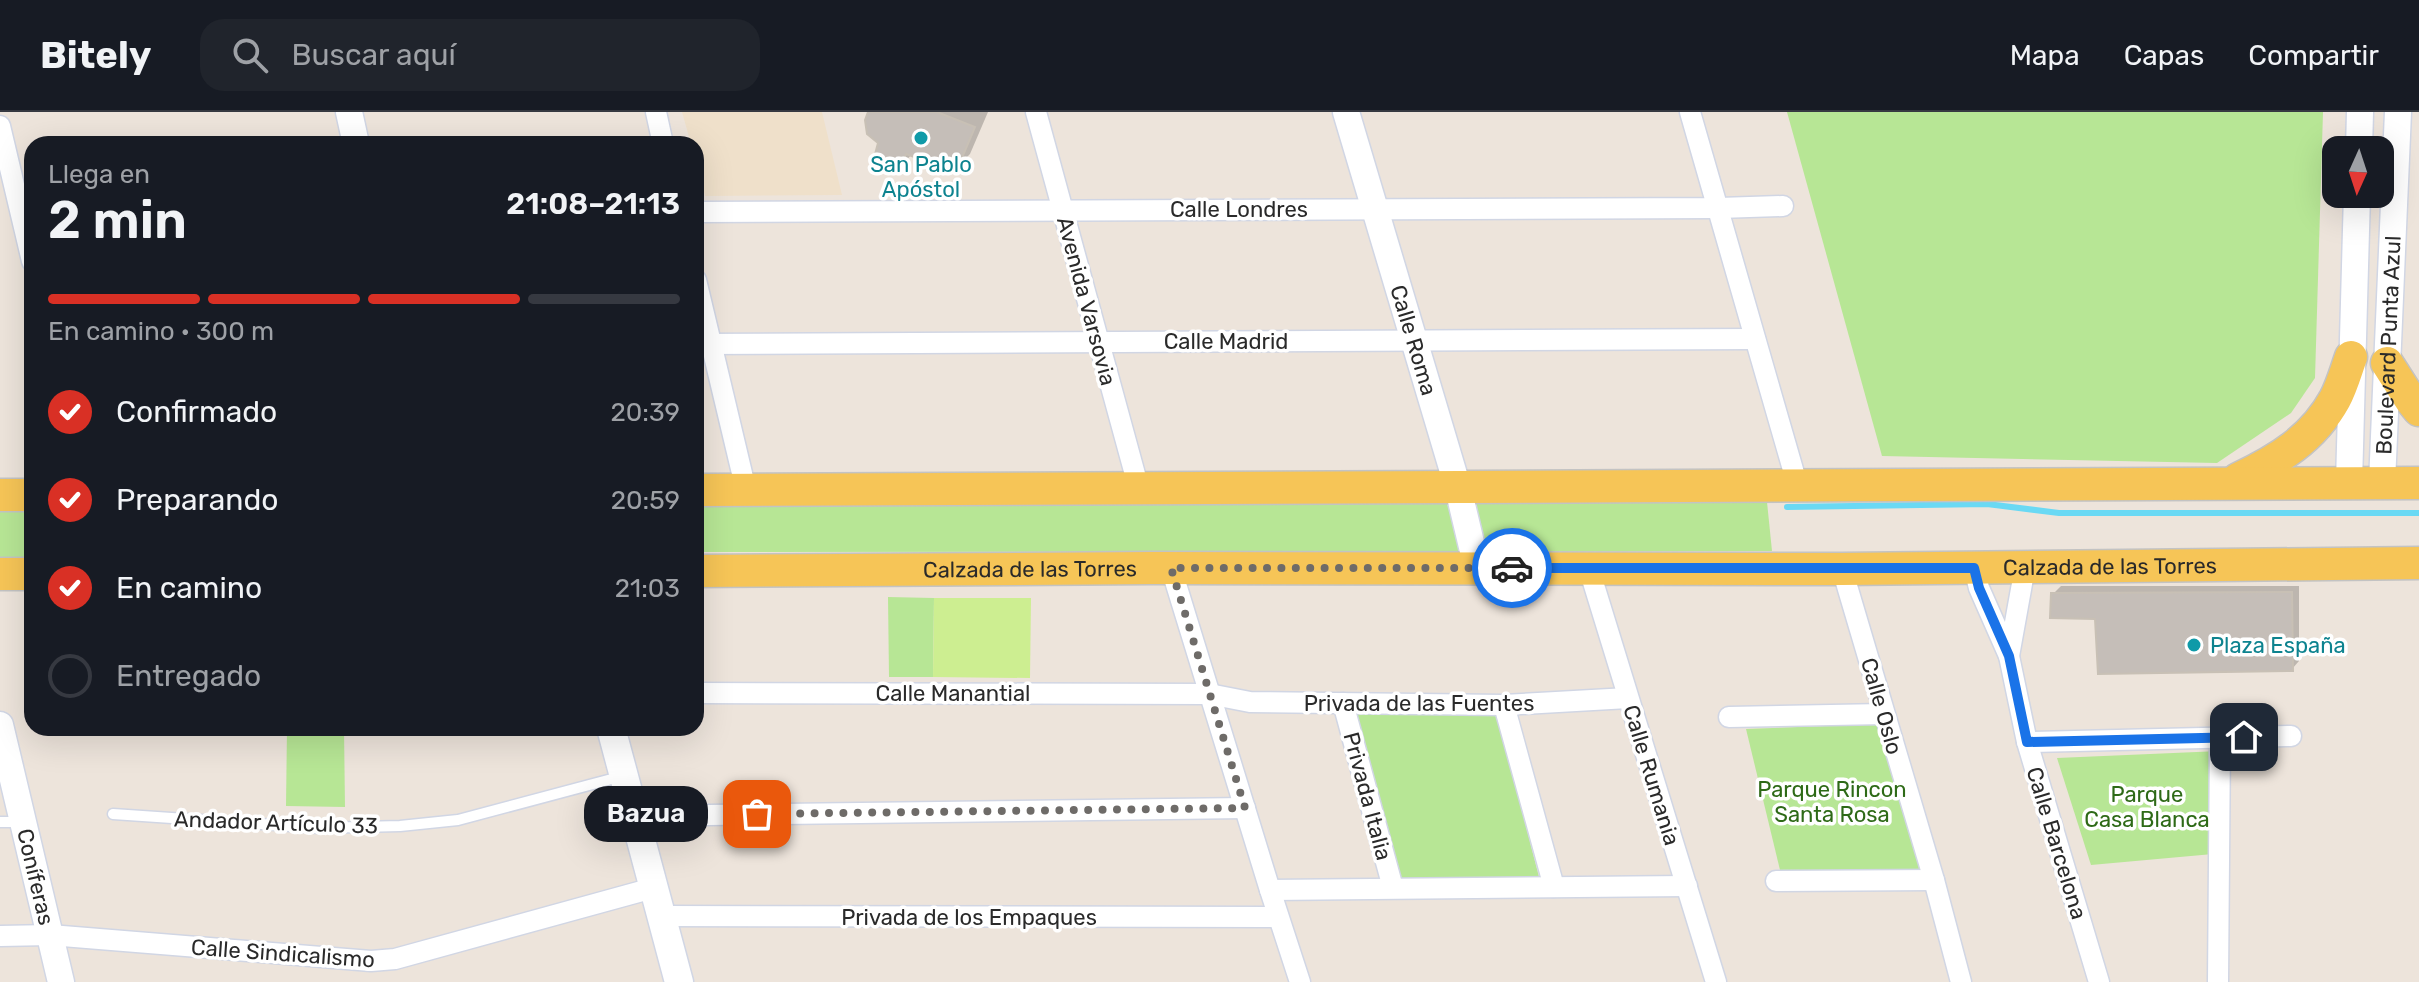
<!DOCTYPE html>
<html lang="es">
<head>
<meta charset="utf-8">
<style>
	:root { --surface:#171b24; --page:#20242c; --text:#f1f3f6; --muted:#9ea1a6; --line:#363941; --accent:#d93025 }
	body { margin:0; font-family:Rubik,sans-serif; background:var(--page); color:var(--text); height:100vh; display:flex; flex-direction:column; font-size:30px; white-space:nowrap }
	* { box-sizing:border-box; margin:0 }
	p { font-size:26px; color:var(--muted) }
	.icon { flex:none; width:44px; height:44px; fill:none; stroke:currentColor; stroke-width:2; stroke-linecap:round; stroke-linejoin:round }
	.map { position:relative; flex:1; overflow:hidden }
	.details { position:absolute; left:24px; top:24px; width:680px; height:600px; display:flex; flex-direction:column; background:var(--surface); border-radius:24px; box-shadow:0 8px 32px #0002 }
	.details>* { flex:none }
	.needle { width:52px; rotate:183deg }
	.buttons { position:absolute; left:2322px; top:24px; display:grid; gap:16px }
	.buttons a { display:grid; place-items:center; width:72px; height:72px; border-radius:16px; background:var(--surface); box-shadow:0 8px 32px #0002; font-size:40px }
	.pin { position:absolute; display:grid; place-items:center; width:68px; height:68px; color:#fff; margin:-34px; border-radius:16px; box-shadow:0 4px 12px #0006 }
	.courier { position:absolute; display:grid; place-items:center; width:80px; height:80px; margin:-40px; border:6px solid #1a73e8; border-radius:50%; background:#fff; color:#222; box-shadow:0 2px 10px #0007 }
	.bubble { position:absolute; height:56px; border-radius:24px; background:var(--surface); box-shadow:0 8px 32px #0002; font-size:26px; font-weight:600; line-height:56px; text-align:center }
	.overview em { font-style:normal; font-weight:600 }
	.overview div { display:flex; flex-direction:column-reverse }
	.overview { display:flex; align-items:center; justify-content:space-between; height:136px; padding:0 24px }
	h1 { font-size:52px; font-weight:600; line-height:60px }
	.bar { display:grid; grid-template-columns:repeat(4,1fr); gap:12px 8px; align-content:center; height:96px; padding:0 24px }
	.bar i { height:10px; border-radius:6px; background:var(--line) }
	.bar .selected { background:var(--accent) }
	.bar p { grid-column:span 4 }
	ol { padding:0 24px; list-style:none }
	li { display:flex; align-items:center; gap:24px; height:88px }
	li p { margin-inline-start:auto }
	li .icon { padding:8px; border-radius:50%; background:var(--accent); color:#fff; stroke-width:4 }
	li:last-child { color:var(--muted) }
	li i { width:44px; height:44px; border:4px solid var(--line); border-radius:50% }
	header { display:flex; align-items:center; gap:48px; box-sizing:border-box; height:112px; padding:0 40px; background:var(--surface); border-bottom:2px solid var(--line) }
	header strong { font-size:38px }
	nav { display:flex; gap:44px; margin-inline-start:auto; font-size:28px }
	.search { width:560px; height:72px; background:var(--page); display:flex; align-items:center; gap:20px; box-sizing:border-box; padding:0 28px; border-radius:24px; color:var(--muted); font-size:30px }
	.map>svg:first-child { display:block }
</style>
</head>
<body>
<header>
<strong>Bitely</strong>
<div class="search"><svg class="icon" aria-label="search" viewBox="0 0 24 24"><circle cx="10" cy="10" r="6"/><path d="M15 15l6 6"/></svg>Buscar aquí</div>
<nav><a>Mapa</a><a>Capas</a><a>Compartir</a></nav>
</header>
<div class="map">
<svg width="2419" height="870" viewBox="0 0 2419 870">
	<rect width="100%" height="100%" fill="#ede4db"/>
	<polygon fill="#efe0ca" points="682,0 822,0 842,83 705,84 696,51 696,32 691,32"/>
	<g fill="#b7e695">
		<polygon points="1787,0 2323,0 2315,266 2291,301 2217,351 1882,344"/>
		<polygon points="1470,388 1767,390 1772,439 696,440 696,393"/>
		<rect x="0" y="391" width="32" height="57"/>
		<polygon points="888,485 934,486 933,565 889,565"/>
		<polygon points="1355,599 1497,601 1541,773 1401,773"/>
		<polygon points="1878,612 1921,759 1780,758 1746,617"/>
		<polygon points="287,616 344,616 345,695 286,694"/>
		<polygon points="2220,639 2213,742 2091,753 2057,646"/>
	</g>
	<polygon fill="#cdee91" points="934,486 1031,486 1030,566 933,565"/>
	<g fill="#0003">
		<polygon points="870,0 988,0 970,42 955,57 912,42 901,54 880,30"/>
		<polygon points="2061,474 2299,474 2299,549 2292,557 2097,505 2053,482"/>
	</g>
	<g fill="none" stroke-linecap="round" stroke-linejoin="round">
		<polyline stroke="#6ad9f4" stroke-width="6" points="1787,395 1987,392 2059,401 2419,401"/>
	</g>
	<g fill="#c5beb8" stroke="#c8c0b5" stroke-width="2">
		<polygon points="868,0 937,0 975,15 956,60 906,42 901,56 874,46 878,31 867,22 865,8"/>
		<polygon points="2292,480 2293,559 2098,562 2095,507 2050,506 2051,481"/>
	</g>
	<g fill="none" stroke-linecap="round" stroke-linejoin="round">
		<g stroke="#d1d6e4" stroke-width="13">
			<g id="service">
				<polyline points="113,702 319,716 400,714 458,708 623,664"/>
				<polyline points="0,710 21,710"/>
			</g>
		</g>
		<g stroke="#d1d6e4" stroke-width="23">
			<g id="minor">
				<polyline points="656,0 663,32"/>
				<polyline points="1036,0 1139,377"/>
				<polyline points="1690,0 1798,375"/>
				<polyline points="0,14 32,149"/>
				<polyline points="696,100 1719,96 1783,94"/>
				<polyline points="696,168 746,378"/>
				<polyline points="696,232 1755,227"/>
				<polyline points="1171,456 1270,778 1300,870"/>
				<polyline points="1974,456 1979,476 2009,544 2027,630 2099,870"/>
				<polyline points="1589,457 1716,870"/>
				<polyline points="1842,457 1934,768 1961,870"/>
				<polyline points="2009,544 2025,455"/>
				<polyline points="696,581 1209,582 1250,590 1504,593 1628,586"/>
				<polyline points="1343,591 1393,776"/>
				<polyline points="1504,593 1554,775"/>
				<polyline points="1729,605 1884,602"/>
				<polyline points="2027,630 2291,624"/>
				<polyline points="635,704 1245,696"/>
				<polyline points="1776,769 1934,768"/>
				<polyline points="1270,778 1687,774"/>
				<polyline points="661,804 1278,805"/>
				<polyline points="0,824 50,823 371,849 395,847 653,776"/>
				<polyline points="2218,870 2220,626"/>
			</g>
		</g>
		<g stroke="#d1d6e4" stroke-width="29">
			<g id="tertiary">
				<polyline points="349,0 356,32"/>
				<path id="s1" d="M 1346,0 L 1458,376 L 1477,456"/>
				<polyline points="2359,38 2360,0"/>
				<polyline points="2349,371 2357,82"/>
				<path id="s2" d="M 2382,371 L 2398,0"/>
				<path id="s3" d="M 0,613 L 61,870"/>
			</g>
		</g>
		<g stroke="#d1d6e4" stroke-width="31">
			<polyline id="secondary" points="611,616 679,870"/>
		</g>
		<g stroke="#c3c3c3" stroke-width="35">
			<g id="primary">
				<polyline points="2387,251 2410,287 2419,298"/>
				<path d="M 2238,367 C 2278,348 2313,327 2335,287 C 2342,274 2346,259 2351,245"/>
				<polyline points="696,378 2419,371"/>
				<polyline points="0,383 32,383"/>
				<path id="s4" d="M 696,459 L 1153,456 L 1842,457 L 2419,451"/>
				<polyline points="0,462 32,462"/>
			</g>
		</g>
		<use href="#service" stroke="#fff" stroke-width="10"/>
		<use href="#minor" stroke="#fff" stroke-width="20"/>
		<use href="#tertiary" stroke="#fff" stroke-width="26"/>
		<use href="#secondary" stroke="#fff" stroke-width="28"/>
		<use href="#primary" stroke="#f6c557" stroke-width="32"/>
	</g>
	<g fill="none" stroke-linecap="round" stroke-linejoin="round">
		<polyline stroke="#6e6b68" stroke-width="8" stroke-dasharray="0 14.4" points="757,702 1245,696 1171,456 1512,456"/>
		<polyline stroke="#1a73e8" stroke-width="10" points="1512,456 1974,456 1979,476 2009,544 2027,630 2244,625"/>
	</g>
	<g fill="#0f9aa8" stroke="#fff" stroke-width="3">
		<circle cx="921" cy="26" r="8"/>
		<circle cx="2194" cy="533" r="8"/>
	</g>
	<g text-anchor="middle" stroke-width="7" stroke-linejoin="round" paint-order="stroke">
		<g font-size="22" fill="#0d838f" stroke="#fff">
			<text x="921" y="60">San Pablo<tspan x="921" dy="25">Apóstol</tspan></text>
			<text x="2210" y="541" text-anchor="start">Plaza España</text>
		</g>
		<g font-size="22" fill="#2a2a2a" stroke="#fff">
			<text x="1239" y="105">Calle Londres</text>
			<text transform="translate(1087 189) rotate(75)" y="8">Avenida Varsovia</text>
			<text dy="8" stroke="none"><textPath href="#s1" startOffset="238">Calle Roma</textPath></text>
			<text x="1226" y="237">Calle Madrid</text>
			<text dy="8" stroke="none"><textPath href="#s2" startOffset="138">Boulevard Punta Azul</textPath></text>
			<text dy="8" stroke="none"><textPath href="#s4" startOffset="1414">Calzada de las Torres</textPath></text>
			<text dy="8" stroke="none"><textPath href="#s4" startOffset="334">Calzada de las Torres</textPath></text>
			<text x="953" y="589">Calle Manantial</text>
			<text x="1419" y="599">Privada de las Fuentes</text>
			<text transform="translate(1882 594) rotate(74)" y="8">Calle Oslo</text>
			<text transform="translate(1652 663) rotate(73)" y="8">Calle Rumania</text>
			<text transform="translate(1368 684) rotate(75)" y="8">Privada Italia</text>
			<text transform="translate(276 710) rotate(2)" y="8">Andador Artículo 33</text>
			<text transform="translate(2057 731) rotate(73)" y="8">Calle Barcelona</text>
			<text dy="8" stroke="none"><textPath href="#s3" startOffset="156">Coníferas</textPath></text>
			<text x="969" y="813">Privada de los Empaques</text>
			<text transform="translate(283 841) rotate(4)" y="8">Calle Sindicalismo</text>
		</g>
		<g font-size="22" fill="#2e6a17" stroke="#fff">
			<text x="1832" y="685">Parque Rincon<tspan x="1832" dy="25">Santa Rosa</tspan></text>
			<text x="2147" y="690">Parque<tspan x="2147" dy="25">Casa Blanca</tspan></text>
		</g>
	</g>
</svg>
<div class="buttons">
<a><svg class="needle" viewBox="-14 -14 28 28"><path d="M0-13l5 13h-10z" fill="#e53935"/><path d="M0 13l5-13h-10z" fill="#9ea1a6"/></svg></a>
</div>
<div class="pin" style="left:757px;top:702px;background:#ea580c"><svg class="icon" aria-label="bag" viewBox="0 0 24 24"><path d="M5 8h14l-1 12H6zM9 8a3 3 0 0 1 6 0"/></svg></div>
<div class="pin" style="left:2244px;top:625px;background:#1f2937"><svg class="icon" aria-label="home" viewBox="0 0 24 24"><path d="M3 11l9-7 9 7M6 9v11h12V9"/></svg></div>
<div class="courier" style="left:1512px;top:456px"><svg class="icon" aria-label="car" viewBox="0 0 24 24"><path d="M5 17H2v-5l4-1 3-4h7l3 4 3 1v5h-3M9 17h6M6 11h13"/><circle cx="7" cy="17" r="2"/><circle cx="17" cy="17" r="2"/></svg></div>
<div class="bubble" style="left:584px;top:674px;width:124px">Bazua</div>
<section class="details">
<div class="overview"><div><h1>2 min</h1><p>Llega en</p></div><em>21:08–21:13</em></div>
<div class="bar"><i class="selected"></i><i class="selected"></i><i class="selected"></i><i></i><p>En camino · 300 m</p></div>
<ol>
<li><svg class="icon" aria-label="check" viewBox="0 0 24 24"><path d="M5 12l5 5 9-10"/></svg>Confirmado<p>20:39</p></li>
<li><svg class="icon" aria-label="check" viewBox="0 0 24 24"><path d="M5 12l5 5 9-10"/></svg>Preparando<p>20:59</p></li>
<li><svg class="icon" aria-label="check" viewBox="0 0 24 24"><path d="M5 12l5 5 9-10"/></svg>En camino<p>21:03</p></li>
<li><i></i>Entregado</li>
</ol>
</section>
</div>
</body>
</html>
